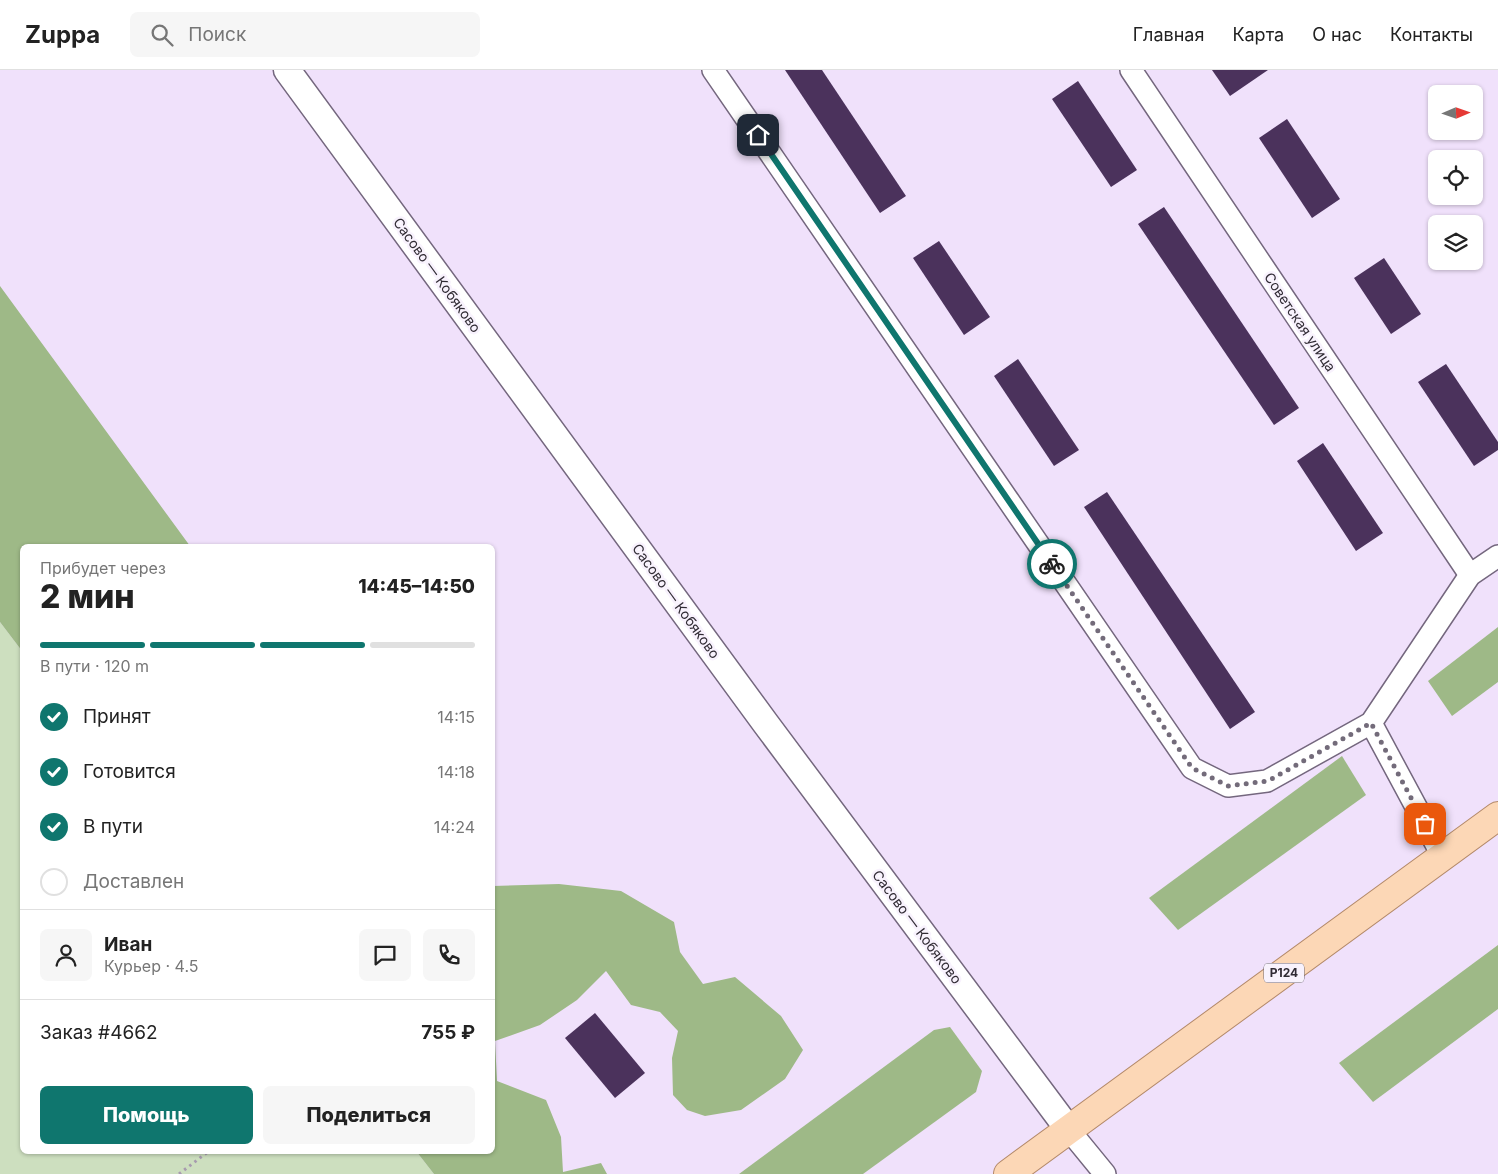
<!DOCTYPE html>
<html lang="ru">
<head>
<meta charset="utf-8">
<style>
	:root { --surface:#fff; --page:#f6f6f6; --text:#222; --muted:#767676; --line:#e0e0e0; --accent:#0f766e }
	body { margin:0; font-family:Inter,sans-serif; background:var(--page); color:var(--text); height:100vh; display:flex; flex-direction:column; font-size:19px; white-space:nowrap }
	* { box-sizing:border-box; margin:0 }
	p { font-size:16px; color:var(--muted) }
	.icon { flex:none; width:28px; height:28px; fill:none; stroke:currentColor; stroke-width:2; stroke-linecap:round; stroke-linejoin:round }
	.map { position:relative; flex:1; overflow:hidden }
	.side { position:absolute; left:20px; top:474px; width:475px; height:610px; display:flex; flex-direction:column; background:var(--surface); border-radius:8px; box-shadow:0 1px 4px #0004 }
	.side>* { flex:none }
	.needle { width:32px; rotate:88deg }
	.controls { position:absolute; left:1428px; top:15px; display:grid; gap:10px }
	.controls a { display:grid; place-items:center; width:55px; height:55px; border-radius:8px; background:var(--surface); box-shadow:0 1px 4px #0004; font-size:25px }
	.pin { position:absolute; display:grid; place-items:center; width:42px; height:42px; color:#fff; margin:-21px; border-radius:10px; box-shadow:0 2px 8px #0006 }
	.courier { position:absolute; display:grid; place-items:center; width:50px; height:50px; margin:-25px; border:4px solid #0f766e; border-radius:50%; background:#fff; color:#222; box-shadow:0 1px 6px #0007 }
	.summary em { font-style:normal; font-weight:800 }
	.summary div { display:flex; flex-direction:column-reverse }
	.summary { display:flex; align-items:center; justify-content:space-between; height:85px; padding:0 20px }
	h1 { font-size:32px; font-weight:800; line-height:38px }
	.bar { display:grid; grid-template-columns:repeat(4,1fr); gap:8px 5px; align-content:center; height:60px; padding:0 20px }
	.bar i { height:6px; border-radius:4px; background:var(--line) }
	.bar .current { background:var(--accent) }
	.bar p { grid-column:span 4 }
	.line { display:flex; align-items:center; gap:12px; padding:0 20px; border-top:1px solid var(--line) }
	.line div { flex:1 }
	.round { display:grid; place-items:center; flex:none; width:52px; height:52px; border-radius:8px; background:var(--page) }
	ol { padding:0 20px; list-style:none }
	li { display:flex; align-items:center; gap:15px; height:55px }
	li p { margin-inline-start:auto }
	li .icon { padding:5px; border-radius:50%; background:var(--accent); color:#fff; stroke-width:4 }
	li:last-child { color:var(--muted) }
	li i { width:28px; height:28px; border:2px solid var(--line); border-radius:50% }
	.action { display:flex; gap:10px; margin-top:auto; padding:10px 20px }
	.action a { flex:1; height:58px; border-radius:8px; background:var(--accent); color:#fff; font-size:20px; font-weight:800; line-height:58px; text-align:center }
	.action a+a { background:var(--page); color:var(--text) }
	header { display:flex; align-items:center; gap:30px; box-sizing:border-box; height:70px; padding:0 25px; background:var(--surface); border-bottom:1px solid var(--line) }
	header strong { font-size:24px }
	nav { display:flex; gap:28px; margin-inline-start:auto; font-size:18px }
	.search { width:350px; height:45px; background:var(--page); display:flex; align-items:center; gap:12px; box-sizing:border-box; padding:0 18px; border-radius:8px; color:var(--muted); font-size:19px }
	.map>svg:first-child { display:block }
</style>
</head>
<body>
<header>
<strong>Zuppa</strong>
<div class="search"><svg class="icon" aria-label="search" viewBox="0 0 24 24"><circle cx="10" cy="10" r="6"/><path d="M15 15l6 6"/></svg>Поиск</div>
<nav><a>Главная</a><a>Карта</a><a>О нас</a><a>Контакты</a></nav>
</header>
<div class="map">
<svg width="1498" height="1104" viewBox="0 0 1498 1104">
	<rect width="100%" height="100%" fill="#f0e1fb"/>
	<polygon fill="#cddfbf" points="0,552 22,581 22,1081 416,1081 434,1104 0,1104"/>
	<g fill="#9eb987">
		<polygon points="0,216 190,476 22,476 22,581 0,552"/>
		<polygon points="1498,557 1498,612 1452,646 1428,611"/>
		<polygon points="1342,686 1366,725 1178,860 1149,828"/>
		<polygon points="559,814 621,821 674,852 680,882 703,914 735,907 781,946 803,980 785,1009 741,1040 705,1046 687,1040 673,1025 672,988 678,961 660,942 631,935 606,901 577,930 540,955 495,971 497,1011 546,1030 561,1067 563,1102 601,1093 607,1104 434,1104 416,1081 492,1081 493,816"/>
		<polygon points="1498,875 1498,939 1373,1032 1339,993"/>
		<polygon points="950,957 982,1001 976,1022 863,1104 739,1104 934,960"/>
	</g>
	<g fill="#4b325c">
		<polygon points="785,0 822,0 906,126 880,143"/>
		<polygon points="1212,0 1268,0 1230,26"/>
		<polygon points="1078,11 1137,100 1111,117 1052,29"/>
		<polygon points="1287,49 1340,129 1312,148 1259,68"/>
		<polygon points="1164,137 1299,338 1274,355 1138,154"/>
		<polygon points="939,171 990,247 964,265 913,188"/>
		<polygon points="1384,188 1421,244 1391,264 1354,208"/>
		<polygon points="1018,289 1079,380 1054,396 994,306"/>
		<polygon points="1446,294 1498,372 1498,380 1474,396 1418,312"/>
		<polygon points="1323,373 1383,463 1356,481 1297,391"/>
		<polygon points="1107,422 1255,642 1230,659 1084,437"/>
		<polygon points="595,943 645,1003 615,1028 565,968"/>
	</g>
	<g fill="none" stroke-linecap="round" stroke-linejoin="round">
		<g stroke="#74677e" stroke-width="24">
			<g id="minor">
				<polyline points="713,0 1192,698 1228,716 1267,711 1371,653 1470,505 1498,486"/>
				<polyline points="1131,0 1470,505"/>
				<polyline points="1371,653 1443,787"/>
				<polyline points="1069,1060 1105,1104"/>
			</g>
		</g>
		<g stroke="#74677e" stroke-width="29">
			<polyline id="tertiary" points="287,0 766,654 1069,1060"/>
		</g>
		<g stroke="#b38969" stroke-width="30">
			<polyline id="primary" points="1008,1104 1498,746"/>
		</g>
		<polyline stroke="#a79baf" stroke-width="3" stroke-dasharray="2.5 4" stroke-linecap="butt" points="179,1104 209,1081"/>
		<use href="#minor" stroke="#fff" stroke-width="21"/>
		<use href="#tertiary" stroke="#fff" stroke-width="26"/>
		<use href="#primary" stroke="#fcd7b6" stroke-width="28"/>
	</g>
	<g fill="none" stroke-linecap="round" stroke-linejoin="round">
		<polyline stroke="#736b7a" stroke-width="5" stroke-dasharray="0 9" points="1052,494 1192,698 1228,716 1268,711 1371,653 1425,754"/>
		<polyline stroke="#0f766e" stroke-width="6" points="758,65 1052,494"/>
	</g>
	<g text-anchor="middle" stroke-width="5" stroke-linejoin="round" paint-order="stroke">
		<rect fill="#f8f2fd" stroke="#6c6770" stroke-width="1" x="1264" y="893.5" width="40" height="19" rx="4"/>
		<g font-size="12" font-weight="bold" fill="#302b34">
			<text x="1284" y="907">Р124</text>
		</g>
		<g font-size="14" fill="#302b34" stroke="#f8f2fd">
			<text transform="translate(437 205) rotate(54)" y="5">Сасово — Кобяково</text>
			<text transform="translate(1300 252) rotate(56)" y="5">Советская улица</text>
			<text transform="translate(676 531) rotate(54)" y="5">Сасово — Кобяково</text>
			<text transform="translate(917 857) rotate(53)" y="5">Сасово — Кобяково</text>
		</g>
	</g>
</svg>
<div class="controls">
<a><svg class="needle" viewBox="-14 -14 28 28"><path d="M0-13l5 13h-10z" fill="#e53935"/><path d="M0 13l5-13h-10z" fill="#767676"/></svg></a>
<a><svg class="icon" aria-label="locate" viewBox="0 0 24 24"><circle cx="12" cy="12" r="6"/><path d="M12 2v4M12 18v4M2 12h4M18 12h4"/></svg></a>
<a><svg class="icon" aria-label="layers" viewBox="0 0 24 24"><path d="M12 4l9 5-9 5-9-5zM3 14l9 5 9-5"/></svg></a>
</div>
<div class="pin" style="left:1425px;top:754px;background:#ea580c"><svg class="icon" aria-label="bag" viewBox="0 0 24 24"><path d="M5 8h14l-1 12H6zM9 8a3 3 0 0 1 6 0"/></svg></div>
<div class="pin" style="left:758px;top:65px;background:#1f2937"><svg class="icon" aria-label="home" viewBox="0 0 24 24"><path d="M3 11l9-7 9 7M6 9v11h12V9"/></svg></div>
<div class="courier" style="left:1052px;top:494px"><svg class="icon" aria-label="bike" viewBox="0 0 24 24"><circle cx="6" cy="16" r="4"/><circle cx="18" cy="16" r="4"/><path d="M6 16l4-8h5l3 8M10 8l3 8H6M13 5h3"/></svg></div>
<section class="side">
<div class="summary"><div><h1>2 мин</h1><p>Прибудет через</p></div><em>14:45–14:50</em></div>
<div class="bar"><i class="current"></i><i class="current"></i><i class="current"></i><i></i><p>В пути · 120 m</p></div>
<ol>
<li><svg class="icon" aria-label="check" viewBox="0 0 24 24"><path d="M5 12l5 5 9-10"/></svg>Принят<p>14:15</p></li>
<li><svg class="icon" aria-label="check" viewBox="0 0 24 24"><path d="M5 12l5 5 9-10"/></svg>Готовится<p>14:18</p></li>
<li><svg class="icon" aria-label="check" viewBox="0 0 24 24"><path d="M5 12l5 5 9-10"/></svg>В пути<p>14:24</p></li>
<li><i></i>Доставлен</li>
</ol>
<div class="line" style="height:90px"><a class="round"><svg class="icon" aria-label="person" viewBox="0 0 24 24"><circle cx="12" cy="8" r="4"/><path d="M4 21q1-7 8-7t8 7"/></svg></a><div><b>Иван</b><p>Курьер · 4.5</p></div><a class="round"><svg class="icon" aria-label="chat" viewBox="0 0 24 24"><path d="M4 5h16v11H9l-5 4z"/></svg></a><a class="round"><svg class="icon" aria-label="phone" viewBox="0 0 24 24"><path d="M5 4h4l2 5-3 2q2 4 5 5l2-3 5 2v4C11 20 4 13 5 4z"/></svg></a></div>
<div class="line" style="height:65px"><div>Заказ #4662</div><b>755 ₽</b></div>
<div class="action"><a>Помощь</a><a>Поделиться</a></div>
</section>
</div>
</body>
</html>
